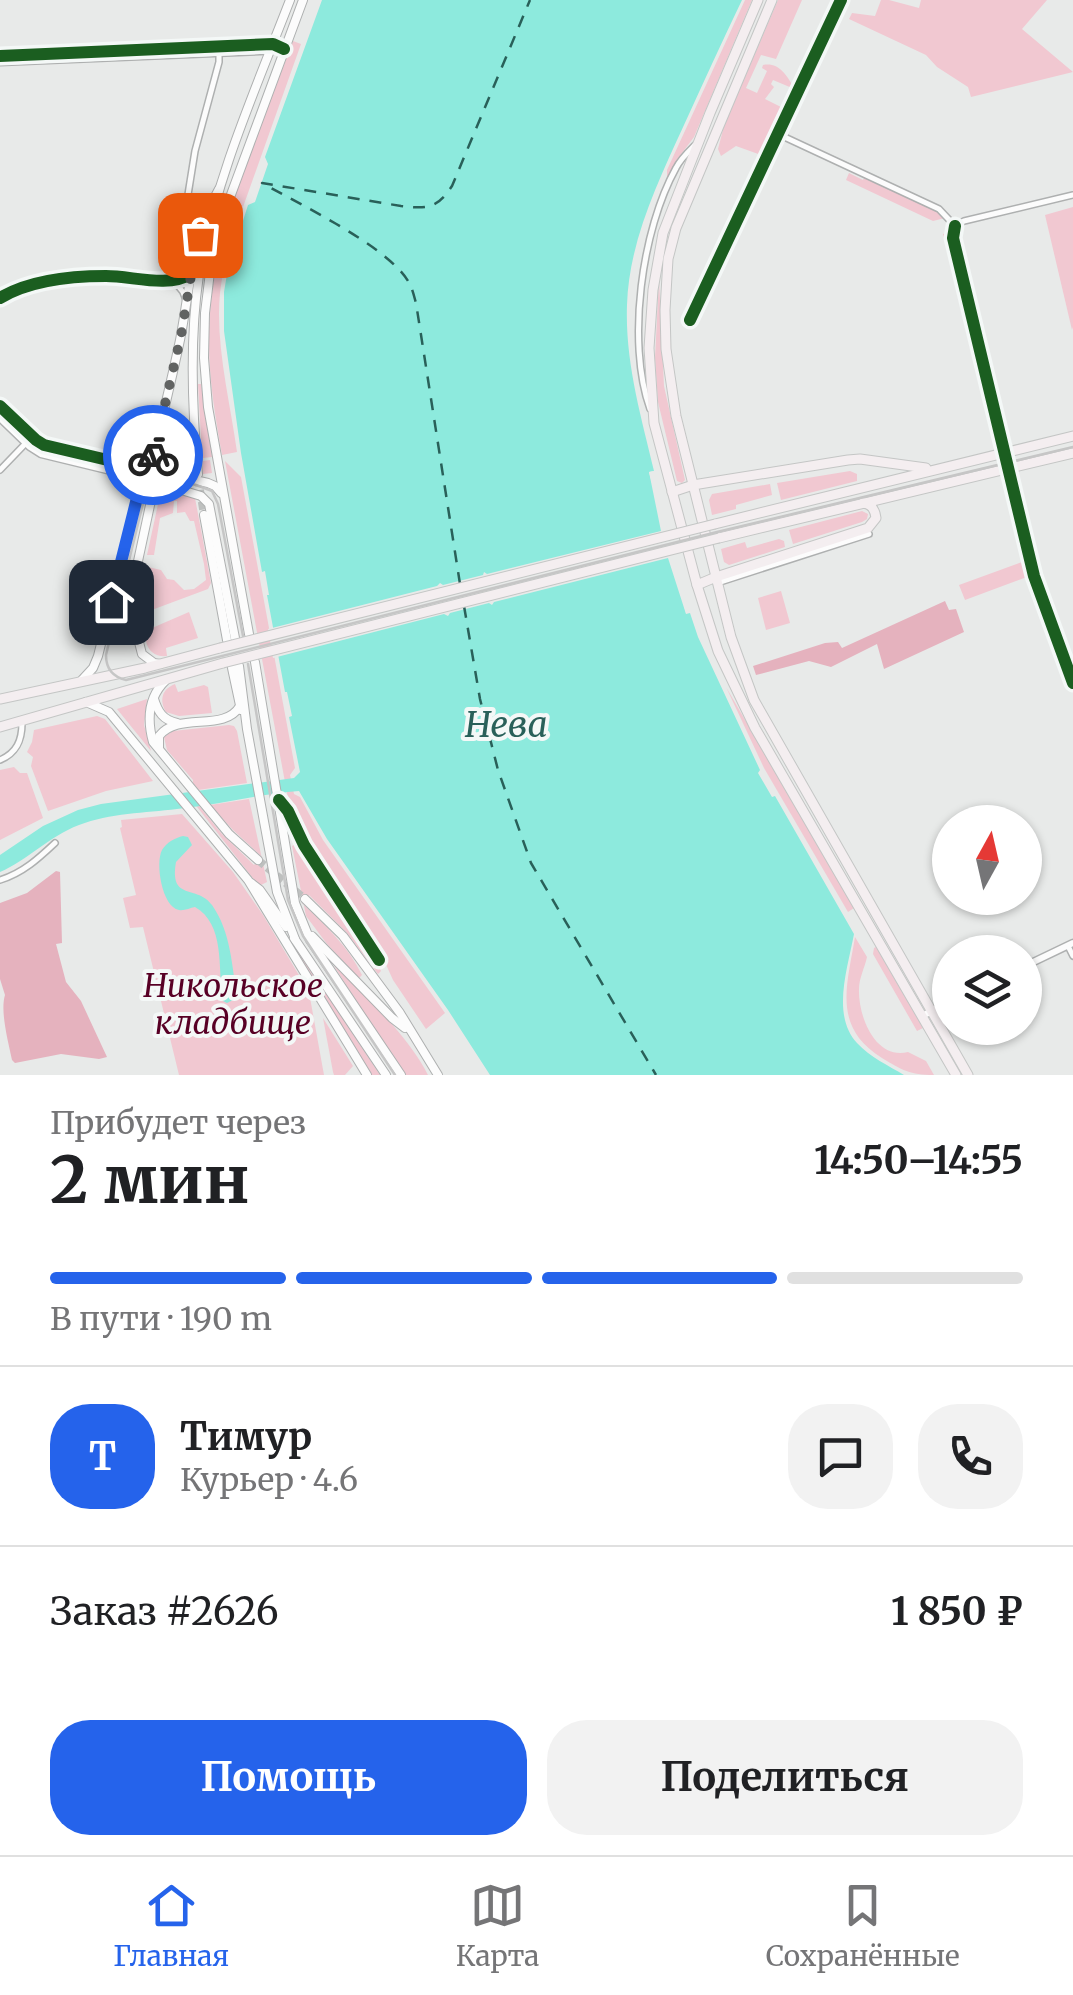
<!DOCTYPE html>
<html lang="ru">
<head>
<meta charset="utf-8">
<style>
	:root { --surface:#fff; --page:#f2f2f2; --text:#202124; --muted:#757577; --line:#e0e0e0; --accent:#2563eb }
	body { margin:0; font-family:Merriweather,serif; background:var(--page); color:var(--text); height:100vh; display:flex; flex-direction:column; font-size:38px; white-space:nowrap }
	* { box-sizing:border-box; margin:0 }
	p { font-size:32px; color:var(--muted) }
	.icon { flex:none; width:55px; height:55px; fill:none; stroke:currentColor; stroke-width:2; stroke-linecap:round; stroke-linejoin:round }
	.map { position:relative; height:1075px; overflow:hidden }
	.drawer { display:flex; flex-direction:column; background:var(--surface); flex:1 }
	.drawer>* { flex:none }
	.needle { width:65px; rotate:8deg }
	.controls { position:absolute; left:932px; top:805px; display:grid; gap:20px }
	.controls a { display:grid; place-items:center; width:110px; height:110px; border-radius:50%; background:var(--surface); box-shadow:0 2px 8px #0004; font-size:50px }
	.pin { position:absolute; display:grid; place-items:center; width:85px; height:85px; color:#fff; margin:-42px; border-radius:20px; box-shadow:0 5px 15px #0006 }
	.courier { position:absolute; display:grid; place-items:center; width:100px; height:100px; margin:-50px; border:8px solid #2563eb; border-radius:50%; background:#fff; color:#222; box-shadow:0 2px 12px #0007 }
	.overview em { font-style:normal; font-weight:700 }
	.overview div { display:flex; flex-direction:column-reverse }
	.overview { display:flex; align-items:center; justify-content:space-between; height:170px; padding:0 50px }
	h1 { font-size:65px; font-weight:700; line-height:75px }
	.bar { display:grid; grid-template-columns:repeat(4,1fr); gap:15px 10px; align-content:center; height:120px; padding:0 50px }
	.bar i { height:12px; border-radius:8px; background:var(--line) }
	.bar .active { background:var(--accent) }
	.bar p { grid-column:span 4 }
	.line { display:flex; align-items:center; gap:25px; padding:0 50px; border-top:2px solid var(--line) }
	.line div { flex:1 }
	.round { display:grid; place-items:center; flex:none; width:105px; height:105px; border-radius:40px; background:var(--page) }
	.cta { display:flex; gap:20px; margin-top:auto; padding:20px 50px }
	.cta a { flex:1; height:115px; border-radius:40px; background:var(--accent); color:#fff; font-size:40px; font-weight:700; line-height:115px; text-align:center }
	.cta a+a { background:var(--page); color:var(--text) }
	.tabs { display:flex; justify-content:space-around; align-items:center; height:140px; border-top:2px solid var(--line); background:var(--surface); font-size:28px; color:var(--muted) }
	.tabs a { display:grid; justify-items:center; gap:5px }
	.tabs .active { color:var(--accent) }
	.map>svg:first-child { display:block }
</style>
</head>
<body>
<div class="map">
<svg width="1073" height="1075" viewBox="0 0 1073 1075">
	<rect width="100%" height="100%" fill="#e8eae9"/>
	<g fill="#f1c8d1">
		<polygon points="745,0 752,0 694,137 676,161 667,179 667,170"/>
		<path d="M 778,0 L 802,0 L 776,59 L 761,55 L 746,88 L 757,93 L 767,71 L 762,68 L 763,65 C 778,62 786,74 793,86 L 792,88 L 773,80 L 771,84 L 774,87 L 765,99 L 783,108 L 761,155 L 736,146 L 721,156 L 718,149 L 724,126 Z"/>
		<polygon points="881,0 889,0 919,8 921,0 1047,0 1022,29 1073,72 971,97 968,87 937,67 926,55 849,19 852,13 875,16"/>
		<path d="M 293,41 L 301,44 L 232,238 C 227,256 222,274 220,293 C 215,344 230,401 237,452 L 222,455 C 215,415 208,374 209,333 C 211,232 258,135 293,41 Z"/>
		<polygon points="849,173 863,180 864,178 940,213 945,218 933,221 846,180"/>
		<polygon points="1073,207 1073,327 1072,330 1045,215"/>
		<polygon points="947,233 948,240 951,240 977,349 976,354 972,356 943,234"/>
		<polygon points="659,279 664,386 685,480 682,483 677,481 658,402 655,358"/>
		<polygon points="198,384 201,384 212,457 203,458 203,461 210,460 212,473 203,474"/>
		<polygon points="225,461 241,477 295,768 290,775 294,794 300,797 323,840 445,1013 426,1029 393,980 374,938 304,831 288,798"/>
		<polygon points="850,471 857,474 857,481 781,500 777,483"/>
		<polygon points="770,484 772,495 736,505 736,509 712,515 709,500 712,494"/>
		<polygon points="166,492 195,498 211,583 208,589 141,614 137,611 135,600 144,566 161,570 167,579 174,580 184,590 194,589 206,580 204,564 194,521 190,521 185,512 177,513 177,501 174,501 173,513 160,518 154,555 147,555 160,495"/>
		<polygon points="862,511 868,514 867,519 862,522 793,544 789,530"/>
		<polygon points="779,539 784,541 785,547 729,565 724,562 721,549 745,542 747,548"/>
		<polygon points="1022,562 1027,577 965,600 959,585"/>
		<polygon points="781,591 790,623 766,630 758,598"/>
		<path d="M 189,612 L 198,638 L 166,648 L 167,656 C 156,657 148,652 146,641 L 152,628 Z"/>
		<path d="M 175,684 L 178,692 L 204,685 L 208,687 L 212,713 L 179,716 L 166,712 C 159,700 162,689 175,684 Z"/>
		<polygon points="726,687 854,908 848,912 764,768"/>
		<polygon points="147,699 144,725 151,751 117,709"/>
		<polygon points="97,716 105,719 153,781 106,791 48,811 31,766 33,757 27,752 32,742 34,730"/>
		<polygon points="229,725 234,726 237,731 247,783 198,790 193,783 193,780 167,750 164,737 173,731"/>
		<polygon points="14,767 20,773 27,773 43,818 0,840 0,770"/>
		<polygon points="249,799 267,882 259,886 194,803 196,802 222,834 254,865 261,856 233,830 210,805"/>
		<polygon points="182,814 233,872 263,915 309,992 324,1075 179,1075 143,927 130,928 123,898 136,895 120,828 122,827 121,820"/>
		<path d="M 297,843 L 376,961 L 381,971 L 378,974 L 346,932 L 309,895 L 302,903 C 325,925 348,946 362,975 L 359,978 L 327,944 L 306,916 L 292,846 Z"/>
		<path d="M 855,937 L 867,957 C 865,967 859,978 859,989 C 858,1016 875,1060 908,1052 L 926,1061 L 934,1075 C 910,1075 902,1070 882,1058 C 832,1027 847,986 855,937 Z"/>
		<polygon points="876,947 923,1028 917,1031 873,954 874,948"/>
		<polygon points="296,948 380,1075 371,1075 294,949"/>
		<path d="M 334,966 C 364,992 410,1039 428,1075 L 404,1075 Z"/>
		<polygon points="323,1018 353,1066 345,1075 334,1075 333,1072"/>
	</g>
	<g fill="#e5b2be">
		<polygon points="945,601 949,610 956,609 964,632 884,669 877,644 831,667 809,661 756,675 753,666 825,643 838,642 842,648"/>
		<path d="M 56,871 L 60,872 L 62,943 L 56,944 L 66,982 L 81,1001 L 107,1057 L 99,1059 L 61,1054 L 15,1063 L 12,1060 C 8,1041 0,1011 5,995 L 0,979 L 0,903 L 27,893 Z"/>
	</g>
	<g fill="#8deadd">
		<path d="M 322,0 L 742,0 C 722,42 703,83 684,125 C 658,182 629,241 627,305 C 625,362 641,416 654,471 L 649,472 L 686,613 L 690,613 L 698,637 L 760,770 L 758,773 L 772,797 L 775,796 L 854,934 C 848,967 831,1015 857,1043 C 870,1057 889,1066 904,1075 L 490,1075 L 448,1010 L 327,839 L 299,791 C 258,794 218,805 177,809 C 145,813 110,813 79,825 C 48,837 28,860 0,872 L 0,855 L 43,826 L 78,810 L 101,804 L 294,778 L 300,772 L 289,717 L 292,716 L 287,692 L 285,692 L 267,595 L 269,595 L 265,571 L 262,572 L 241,453 L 224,331 L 224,292 L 228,268 L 248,205 L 255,202 L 268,164 L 265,157 Z"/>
		<path d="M 183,836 L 188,837 L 192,845 L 176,862 C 169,902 197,884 212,905 C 231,932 232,966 237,998 L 227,1003 L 223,1001 L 222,997 C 218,968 225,924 195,907 C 190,908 184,911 179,910 C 162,907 155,863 162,850 C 167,842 175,838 183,836 Z"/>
	</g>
	<polygon fill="#e8eae9" points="654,471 678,576 681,579 690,613 686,614 668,558 494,602 492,605 489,603 450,613 448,616 444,614 273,658 268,629 437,586 440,583 443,585 483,575 484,572 487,574 661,531 649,472"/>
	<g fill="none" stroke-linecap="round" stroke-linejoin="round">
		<g stroke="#296059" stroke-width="2.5" stroke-dasharray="12 10" stroke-linecap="butt">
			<path d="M 460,584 L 416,303 C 414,296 412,287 408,281 C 387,246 299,204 262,183 L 401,206 C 427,209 437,209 452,186 L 530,0"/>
			<polyline points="464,606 480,699 498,770 531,863 656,1075"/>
		</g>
		<g stroke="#bec0bf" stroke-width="8" stroke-dasharray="8 4" stroke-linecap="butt">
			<polyline points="198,478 204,515"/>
			<polyline points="258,860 305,899"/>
		</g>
		<g stroke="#aeb0b0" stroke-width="8">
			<g id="minor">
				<polyline points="778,134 939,209 955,226"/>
				<polyline points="955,226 953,238 1034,576 1073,683"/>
				<polyline points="955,226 964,221 1073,195"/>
				<polyline points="193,254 186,227 186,207 195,151 219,62 219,50"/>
				<polyline points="174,281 183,292 186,300"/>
				<path d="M 0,298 C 30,280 72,276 106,276 C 133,276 167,288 191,274"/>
				<polyline points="690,320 841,0"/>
				<path d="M 650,409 C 626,342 642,229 676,168 C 681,158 689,151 696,144"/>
				<polyline points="0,470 26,443"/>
				<polyline points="717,583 869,534"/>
				<path d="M 0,760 C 17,753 22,740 22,723"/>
				<polyline points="280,802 288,811 304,845 379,960"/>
				<path d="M 0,880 C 23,873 39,858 55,843"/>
				<polyline points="1068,946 1073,956"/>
			</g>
		</g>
		<g stroke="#aeb0b0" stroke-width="9">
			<g id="tertiary">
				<polyline points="0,56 273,44 284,49"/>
				<polyline points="0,62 283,50"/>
				<polyline points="0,406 36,440 44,445 150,470 155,482"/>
				<polyline points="0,418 30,447 41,454 144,479"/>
				<polyline points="1025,966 1073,943"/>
				<polyline points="922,1016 950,1002"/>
			</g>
		</g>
		<g stroke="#aeb0b0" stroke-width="10">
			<g id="secondary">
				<polyline points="150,470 208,483 215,486 221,493"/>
				<path d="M 198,474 C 192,409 189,340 199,275 C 214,182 256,88 290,0"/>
				<polyline points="204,515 227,640"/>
				<polyline points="249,634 208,407 204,358 205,313 211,264 229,200 303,0"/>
				<polyline points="255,662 295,903 310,940 401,1075"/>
				<polyline points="160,664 154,663 142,654 129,603 155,482 201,496 209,504 235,638"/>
				<polyline points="239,666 247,729 277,892 295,939"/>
				<polyline points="232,668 241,710"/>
				<path d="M 166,680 C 148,697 147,720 153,742 L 229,834 L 258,860"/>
				<path d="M 81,681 L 93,668 L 98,656 L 142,479 L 150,470 C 160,426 171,383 180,340 C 190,289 192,235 219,189"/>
				<path d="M 154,699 C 158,712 163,720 177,723"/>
				<polyline points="86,702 109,712 248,880 367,1075"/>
				<path d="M 159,747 L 159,736 C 179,711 224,733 240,706"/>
				<polyline points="251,883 260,890 286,927"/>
				<polyline points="305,899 343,936 400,1013 438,1075"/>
				<polyline points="312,936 392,1018 405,1028"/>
				<polyline points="294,938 386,1075"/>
			</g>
		</g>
		<g stroke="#c4c6c5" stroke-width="11">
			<g id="primary">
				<polyline points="758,0 710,113 663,233 653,290 649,348 654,423 697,585 718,651 755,728 956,1075"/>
				<polyline points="772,0 676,228 668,259 665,310 666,349 676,416 731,637 754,700 968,1075"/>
				<polyline points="672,492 693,485 848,460 860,459 926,468"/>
				<polyline points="715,524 1073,436"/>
				<polyline points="719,538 1073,453"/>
				<path d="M 697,585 L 716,577 L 868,528 L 876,518 C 875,510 872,504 863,503"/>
				<polyline points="0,699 145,668 220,648"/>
				<polyline points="0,727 223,663"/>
			</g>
		</g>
		<use href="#minor" stroke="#fcfcfc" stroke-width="5"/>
		<use href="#tertiary" stroke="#fcfcfc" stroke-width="6"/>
		<use href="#secondary" stroke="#fcfcfc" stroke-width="8"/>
		<use href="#primary" stroke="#f4eef0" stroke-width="9"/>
		<g stroke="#c6c6c6" stroke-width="2.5">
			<polyline points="0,411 43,448 196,485 212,491 218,504 243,636"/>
			<path d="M 139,475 L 145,480 L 146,491 L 106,655 C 106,669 113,677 126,680 L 717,532 L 1073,447"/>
			<polyline points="248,664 288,900 303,936 395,1075"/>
		</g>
		<g stroke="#c4c6c5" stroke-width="11" stroke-linecap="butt">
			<g id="primary-bridge">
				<polyline points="220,648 715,524"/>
				<polyline points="223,663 719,538"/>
			</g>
		</g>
		<use href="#primary-bridge" stroke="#f4eef0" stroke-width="9"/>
		<g stroke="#f4f8f7" stroke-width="19">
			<g id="cycleway">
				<polyline points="0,56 273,44 284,49"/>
				<polyline points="955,226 953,238 1034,576 1073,683"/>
				<path d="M 0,298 C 30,280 72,276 106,276 C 133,276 167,288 191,274"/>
				<polyline points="690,320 841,0"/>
				<polyline points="0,406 36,440 44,445 150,470 155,482"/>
				<polyline points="279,800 288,811 304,845 379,960"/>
			</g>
		</g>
		<use href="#cycleway" stroke="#1b5e20" stroke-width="12"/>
	</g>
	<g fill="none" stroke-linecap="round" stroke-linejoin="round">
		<polyline stroke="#616362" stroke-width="10" stroke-dasharray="0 18" points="153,455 181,336 194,257 200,235"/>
		<polyline stroke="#2563eb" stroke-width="12" points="111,602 142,478 150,470 153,455"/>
	</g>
	<g text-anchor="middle" stroke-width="8" stroke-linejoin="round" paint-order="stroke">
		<g font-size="32" font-style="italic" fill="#580025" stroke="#f4f8f7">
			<text x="233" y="997">Никольское<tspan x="233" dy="37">кладбище</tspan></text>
		</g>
		<g font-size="35" font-style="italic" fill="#296059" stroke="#f4f8f7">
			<text x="506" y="737">Нева</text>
		</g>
	</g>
</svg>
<div class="controls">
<a><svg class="needle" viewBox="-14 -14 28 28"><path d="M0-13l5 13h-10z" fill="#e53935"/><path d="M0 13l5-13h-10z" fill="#757577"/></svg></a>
<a><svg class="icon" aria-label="layers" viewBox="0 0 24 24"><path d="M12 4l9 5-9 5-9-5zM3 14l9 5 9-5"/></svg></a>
</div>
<div class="pin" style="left:200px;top:235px;background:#ea580c"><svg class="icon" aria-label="bag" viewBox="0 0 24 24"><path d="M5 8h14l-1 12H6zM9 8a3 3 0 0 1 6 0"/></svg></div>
<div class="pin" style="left:111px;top:602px;background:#1f2937"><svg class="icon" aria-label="home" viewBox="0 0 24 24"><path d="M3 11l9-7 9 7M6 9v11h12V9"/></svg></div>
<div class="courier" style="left:153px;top:455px"><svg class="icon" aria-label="bike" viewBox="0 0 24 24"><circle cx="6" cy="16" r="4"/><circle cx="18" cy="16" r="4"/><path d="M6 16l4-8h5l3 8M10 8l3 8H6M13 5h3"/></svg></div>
</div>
<section class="drawer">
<div class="overview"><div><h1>2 мин</h1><p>Прибудет через</p></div><em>14:50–14:55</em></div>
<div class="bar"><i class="active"></i><i class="active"></i><i class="active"></i><i></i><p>В пути · 190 m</p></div>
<div class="line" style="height:180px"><b class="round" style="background:var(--accent);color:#fff">Т</b><div><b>Тимур</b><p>Курьер · 4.6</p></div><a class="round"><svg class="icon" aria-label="chat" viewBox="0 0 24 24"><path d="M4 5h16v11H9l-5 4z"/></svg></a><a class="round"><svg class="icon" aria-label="phone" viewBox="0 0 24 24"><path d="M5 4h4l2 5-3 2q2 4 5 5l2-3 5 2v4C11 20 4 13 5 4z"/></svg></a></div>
<div class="line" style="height:130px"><div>Заказ #2626</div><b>1 850 ₽</b></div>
<div class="cta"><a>Помощь</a><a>Поделиться</a></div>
</section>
<nav class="tabs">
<a class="active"><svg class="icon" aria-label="home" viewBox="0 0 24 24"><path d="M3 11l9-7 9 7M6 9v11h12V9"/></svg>Главная</a>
<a><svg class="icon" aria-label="map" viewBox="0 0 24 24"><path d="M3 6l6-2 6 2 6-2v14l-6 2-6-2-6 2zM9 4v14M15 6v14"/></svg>Карта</a>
<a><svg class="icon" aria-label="saved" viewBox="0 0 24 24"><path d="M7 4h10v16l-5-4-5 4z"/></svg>Сохранённые</a>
</nav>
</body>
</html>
